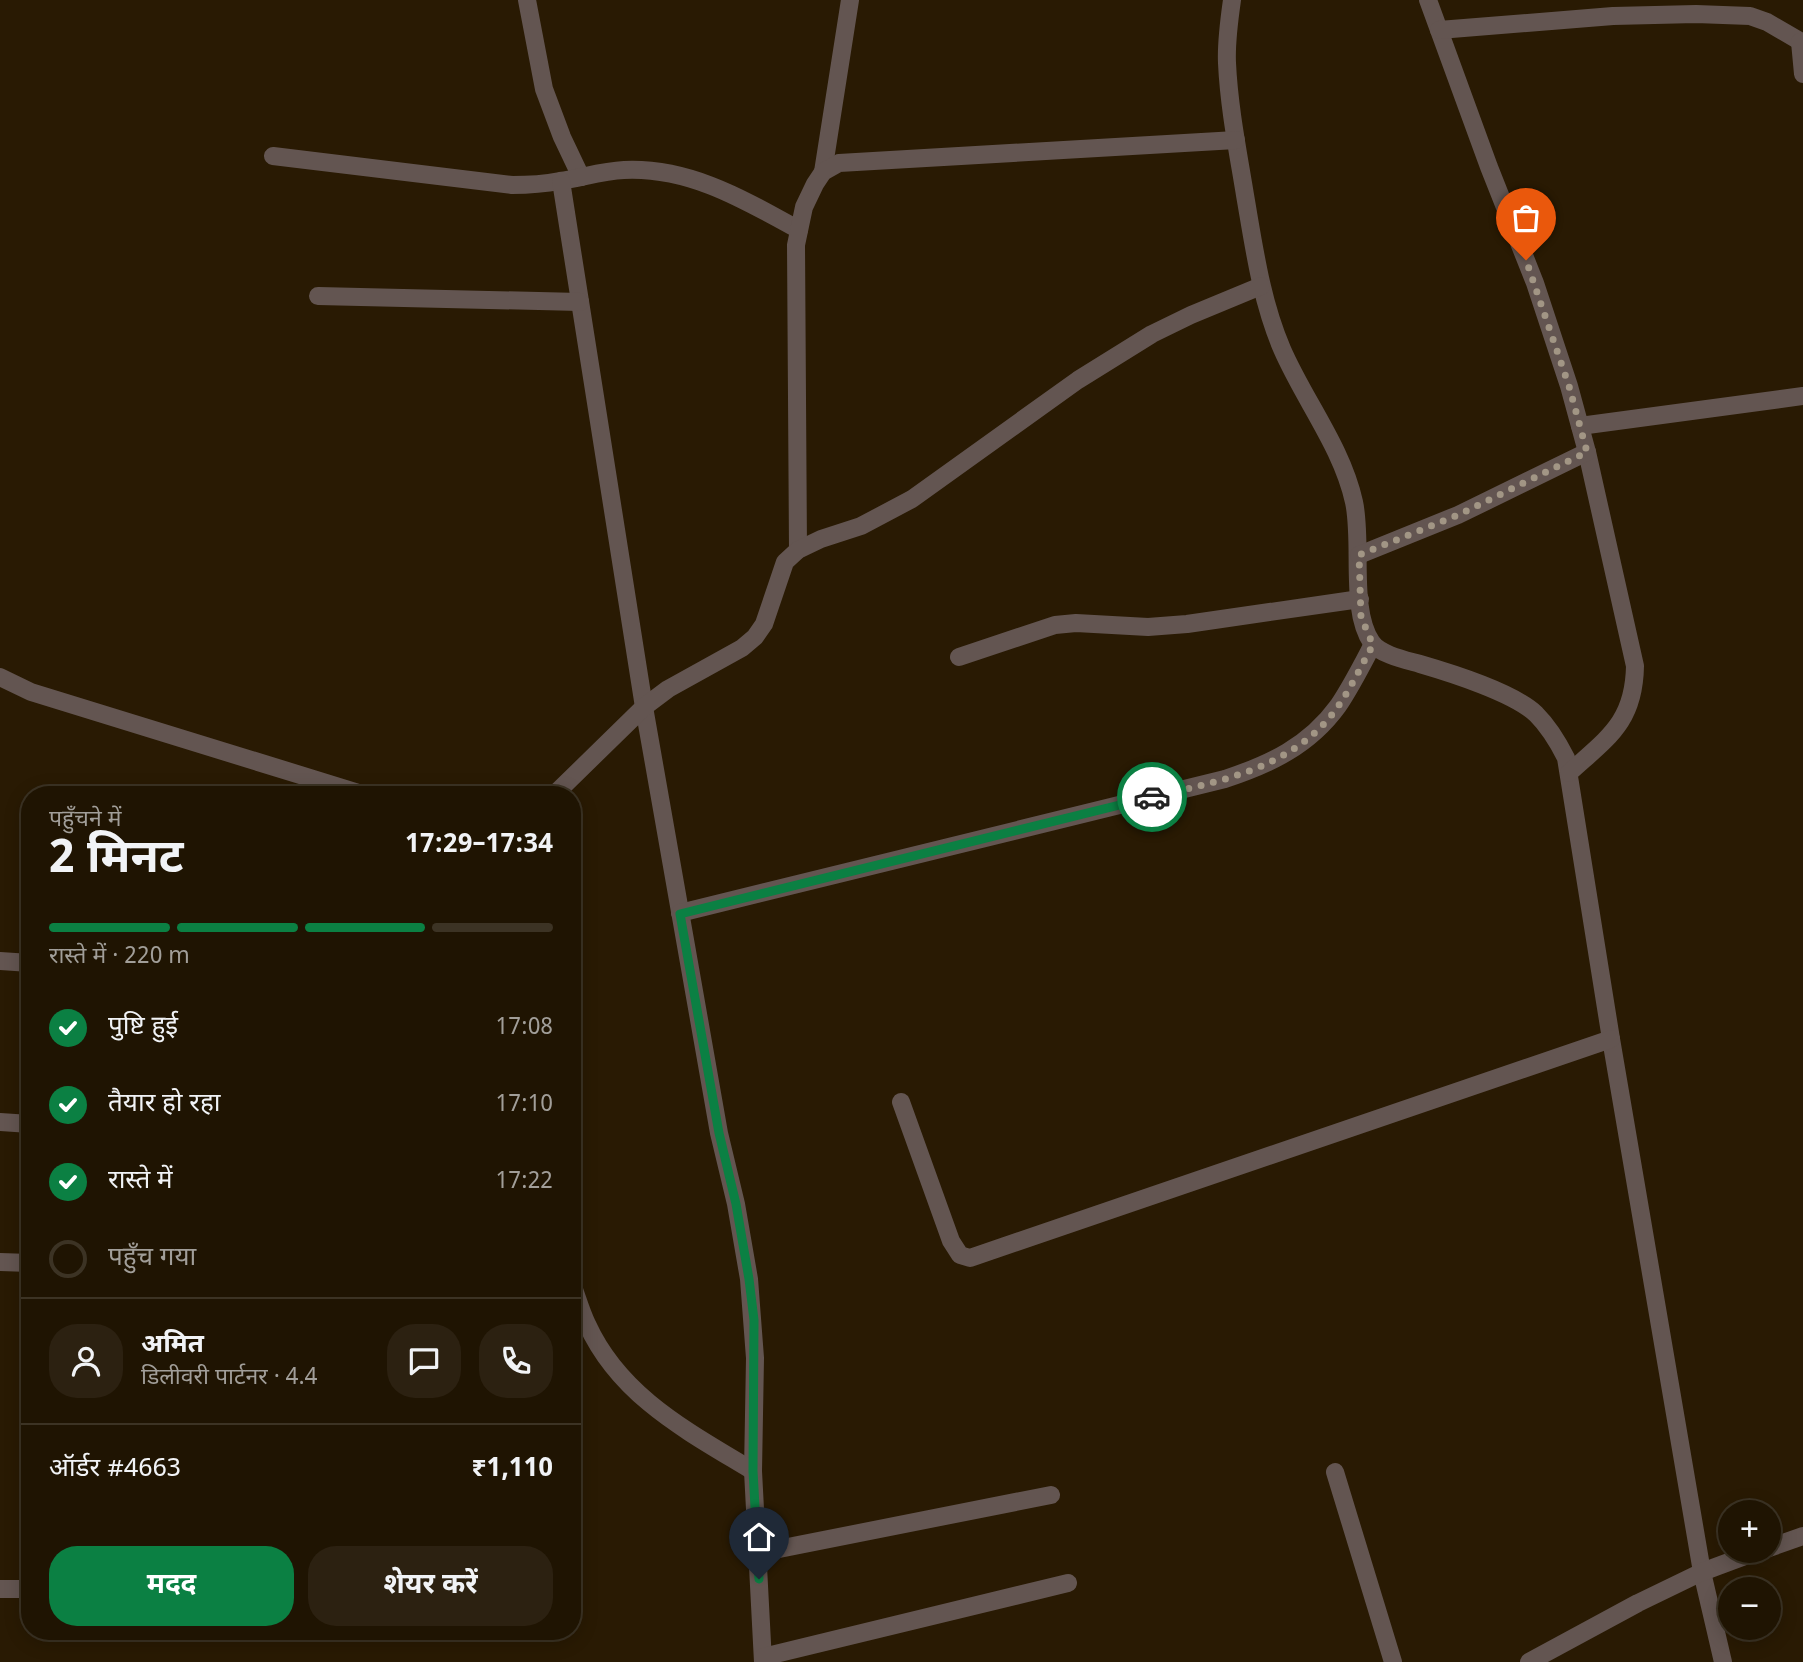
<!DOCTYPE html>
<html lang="hi">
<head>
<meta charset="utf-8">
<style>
	:root { --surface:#1f1402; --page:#2c2111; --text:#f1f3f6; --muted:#a19e99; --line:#3c3324; --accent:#0b8043 }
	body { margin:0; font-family:Georgia,"Noto Sans Devanagari",serif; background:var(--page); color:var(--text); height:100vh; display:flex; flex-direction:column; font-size:26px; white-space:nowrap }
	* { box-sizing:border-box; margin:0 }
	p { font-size:23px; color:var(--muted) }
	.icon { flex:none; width:38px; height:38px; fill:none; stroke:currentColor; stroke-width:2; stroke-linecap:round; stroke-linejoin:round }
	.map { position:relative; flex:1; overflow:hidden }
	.side { position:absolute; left:21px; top:786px; width:560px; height:854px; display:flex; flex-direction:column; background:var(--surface); border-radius:28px; box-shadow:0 4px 18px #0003,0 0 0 2px var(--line) }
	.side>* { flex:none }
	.fabs { position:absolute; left:1718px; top:1500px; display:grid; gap:14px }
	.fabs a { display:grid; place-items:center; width:63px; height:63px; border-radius:50%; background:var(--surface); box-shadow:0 4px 18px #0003,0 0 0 2px var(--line); font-size:35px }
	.pin { position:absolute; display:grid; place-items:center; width:60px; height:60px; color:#fff; margin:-72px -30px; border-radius:50% 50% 50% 0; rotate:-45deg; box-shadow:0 0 7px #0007 }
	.pin .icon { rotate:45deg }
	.courier { position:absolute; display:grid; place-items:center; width:70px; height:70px; margin:-35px; border:5px solid #0b8043; border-radius:50%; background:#fff; color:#222; box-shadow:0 2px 9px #0007 }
	.overview em { font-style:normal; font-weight:700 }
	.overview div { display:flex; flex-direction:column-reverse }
	.overview { display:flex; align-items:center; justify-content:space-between; height:119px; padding:0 28px }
	h1 { font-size:46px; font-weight:700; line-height:52px }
	.bar { display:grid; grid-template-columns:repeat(4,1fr); gap:10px 7px; align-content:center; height:84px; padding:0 28px }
	.bar i { height:9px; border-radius:5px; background:var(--line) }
	.bar .on { background:var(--accent) }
	.bar p { grid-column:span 4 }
	.line { display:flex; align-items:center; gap:18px; padding:0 28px; border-top:2px solid var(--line) }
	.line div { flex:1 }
	.round { display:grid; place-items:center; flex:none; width:74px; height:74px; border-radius:28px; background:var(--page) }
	ol { padding:0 28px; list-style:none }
	li { display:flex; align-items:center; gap:21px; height:77px }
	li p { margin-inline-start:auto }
	li .icon { padding:7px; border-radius:50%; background:var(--accent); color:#fff; stroke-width:4 }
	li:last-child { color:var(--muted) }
	li i { width:38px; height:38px; border:4px solid var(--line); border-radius:50% }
	.action { display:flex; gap:14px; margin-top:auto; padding:14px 28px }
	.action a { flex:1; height:80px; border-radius:28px; background:var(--accent); color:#fff; font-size:28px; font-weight:700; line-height:80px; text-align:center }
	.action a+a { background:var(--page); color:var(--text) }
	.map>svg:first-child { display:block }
</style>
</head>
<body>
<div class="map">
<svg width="1803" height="1662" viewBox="0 0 1803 1662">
	<rect width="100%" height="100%" fill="#291a03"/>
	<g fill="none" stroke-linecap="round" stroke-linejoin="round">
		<g stroke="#635551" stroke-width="18">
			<polyline points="527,0 544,89 562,137 581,177"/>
			<path d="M 1232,0 C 1229,21 1226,42 1227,63 C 1229,107 1238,152 1245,195 C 1254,247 1261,300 1282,349 C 1304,400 1342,447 1354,502 C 1363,543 1349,610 1372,643 C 1381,655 1406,660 1420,664 C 1451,673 1514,693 1536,714 C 1549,727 1558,742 1566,758 L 1611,1039 L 1702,1572 L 1723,1662"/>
			<path d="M 1428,0 L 1489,167 L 1535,283 L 1569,386 L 1587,452 L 1635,666 C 1634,723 1607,738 1569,773"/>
			<polyline points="1439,30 1613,16 1696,14 1750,16 1767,22 1803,43"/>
			<polyline points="1800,42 1803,74"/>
			<path d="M 273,156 L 512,185 C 528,185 544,184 560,181 C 581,178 602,171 624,170 C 689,167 743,199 799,230"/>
			<polyline points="823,172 850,0"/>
			<polyline points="561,181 644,707 719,1133 736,1204 749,1279 755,1358 753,1471 763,1662"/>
			<polyline points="318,296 580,302"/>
			<polyline points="1580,426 1803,396"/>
			<polyline points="798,550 796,245 804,207 815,184 823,172 839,163 1236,140"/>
			<polyline points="1359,555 1458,515 1587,452"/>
			<polyline points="959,657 1055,625 1076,623 1148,627 1187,624 1360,599"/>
			<polyline points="0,677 31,692 362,794"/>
			<polyline points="555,794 644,707 668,689 742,648 755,637 764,624 785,562 798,550 821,539 861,526 912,499 1078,380 1152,334 1191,315 1261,286"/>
			<path d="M 680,913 L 1225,779 C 1270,764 1309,746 1338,706 C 1351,687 1362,665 1373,644"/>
			<polyline points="0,961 30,963"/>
			<polyline points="901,1102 951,1241 960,1255 970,1258 1611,1039"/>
			<polyline points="0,1122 30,1124"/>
			<polyline points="0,1262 30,1263"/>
			<path d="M 572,1284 C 577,1297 581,1312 587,1324 C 620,1397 689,1432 753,1471"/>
			<polyline points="1335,1472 1393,1662"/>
			<polyline points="1769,1548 1803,1536"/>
			<polyline points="758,1553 1051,1495"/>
			<polyline points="0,1589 30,1589"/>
			<polyline points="763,1657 1068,1583"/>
			<polyline points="1529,1662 1638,1603 1702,1572 1761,1550"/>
		</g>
	</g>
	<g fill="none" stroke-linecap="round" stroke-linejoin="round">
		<path stroke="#a29685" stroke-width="7" stroke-dasharray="0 12.6" d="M 1152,797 C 1221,781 1296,768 1339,705 C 1352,686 1362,664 1373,645 L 1361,617 L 1359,555 L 1458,515 L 1587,452 L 1569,386 L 1526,260"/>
		<polyline stroke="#0b8043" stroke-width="9" points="759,1579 753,1471 754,1320 749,1279 736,1204 719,1133 680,914 1152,797"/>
	</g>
</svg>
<div class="fabs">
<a>+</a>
<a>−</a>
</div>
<div class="pin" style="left:1526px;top:260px;background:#ea580c"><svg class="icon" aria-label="bag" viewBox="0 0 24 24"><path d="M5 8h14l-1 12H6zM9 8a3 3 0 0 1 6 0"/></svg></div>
<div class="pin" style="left:759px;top:1579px;background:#1f2937"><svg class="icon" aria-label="home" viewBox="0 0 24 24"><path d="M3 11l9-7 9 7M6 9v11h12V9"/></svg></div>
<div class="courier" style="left:1152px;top:797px"><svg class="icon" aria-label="car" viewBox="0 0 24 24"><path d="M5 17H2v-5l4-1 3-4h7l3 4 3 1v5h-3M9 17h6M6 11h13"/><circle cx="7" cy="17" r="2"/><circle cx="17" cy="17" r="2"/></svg></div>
<section class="side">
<div class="overview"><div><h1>2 मिनट</h1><p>पहुँचने में</p></div><em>17:29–17:34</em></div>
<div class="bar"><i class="on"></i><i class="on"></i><i class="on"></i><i></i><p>रास्ते में · 220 m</p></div>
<ol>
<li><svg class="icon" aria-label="check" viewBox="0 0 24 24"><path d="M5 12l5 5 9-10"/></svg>पुष्टि हुई<p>17:08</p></li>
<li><svg class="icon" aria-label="check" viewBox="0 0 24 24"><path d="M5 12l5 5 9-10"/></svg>तैयार हो रहा<p>17:10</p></li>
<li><svg class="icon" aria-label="check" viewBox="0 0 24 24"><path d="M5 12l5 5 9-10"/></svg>रास्ते में<p>17:22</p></li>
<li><i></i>पहुँच गया</li>
</ol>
<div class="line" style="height:126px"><a class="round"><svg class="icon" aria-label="person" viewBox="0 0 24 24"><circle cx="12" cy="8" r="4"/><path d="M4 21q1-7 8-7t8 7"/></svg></a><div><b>अमित</b><p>डिलीवरी पार्टनर · 4.4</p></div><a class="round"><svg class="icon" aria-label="chat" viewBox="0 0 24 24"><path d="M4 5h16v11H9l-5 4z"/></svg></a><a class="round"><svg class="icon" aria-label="phone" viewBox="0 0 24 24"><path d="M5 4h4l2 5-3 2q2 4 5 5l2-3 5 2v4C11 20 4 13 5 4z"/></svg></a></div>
<div class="line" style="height:91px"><div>ऑर्डर #4663</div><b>₹1,110</b></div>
<div class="action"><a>मदद</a><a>शेयर करें</a></div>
</section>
</div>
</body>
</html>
